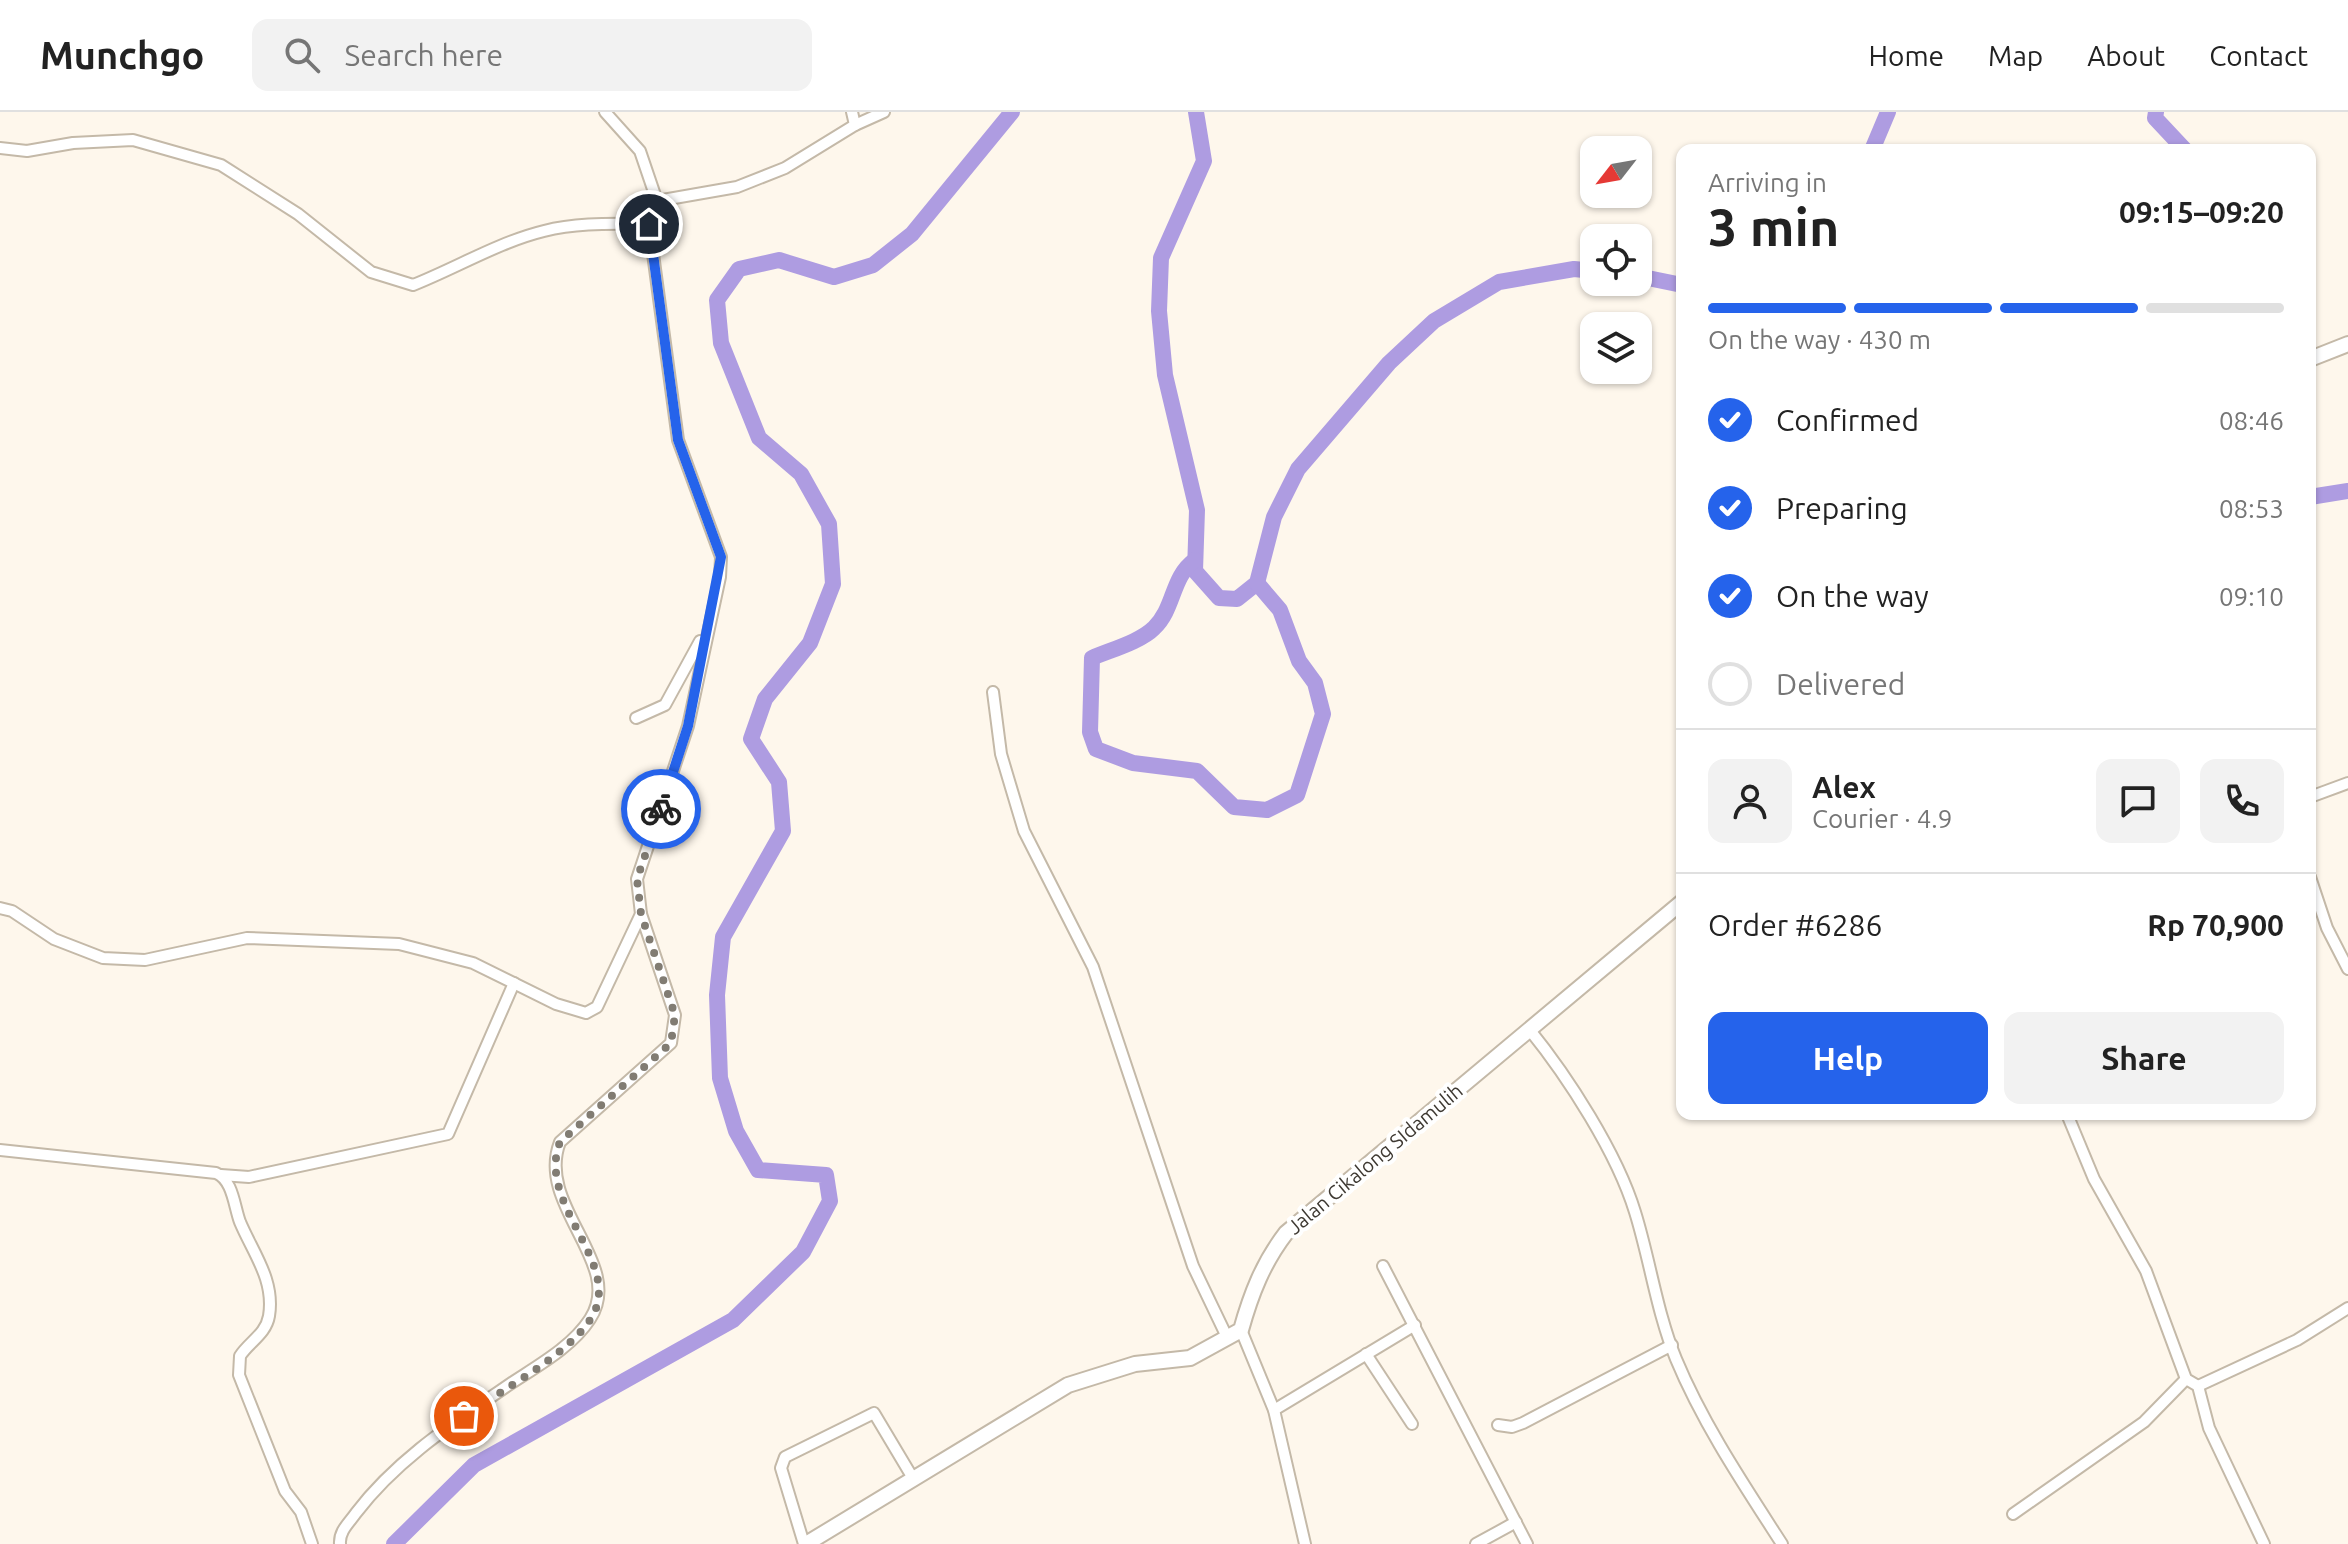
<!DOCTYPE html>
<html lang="en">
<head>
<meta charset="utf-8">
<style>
	:root { --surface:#fff; --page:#f2f2f2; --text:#222; --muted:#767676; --line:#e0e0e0; --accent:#2563eb }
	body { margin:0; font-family:Ubuntu,sans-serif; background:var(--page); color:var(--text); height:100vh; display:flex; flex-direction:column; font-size:30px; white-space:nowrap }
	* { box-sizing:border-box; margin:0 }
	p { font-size:26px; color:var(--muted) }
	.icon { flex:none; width:44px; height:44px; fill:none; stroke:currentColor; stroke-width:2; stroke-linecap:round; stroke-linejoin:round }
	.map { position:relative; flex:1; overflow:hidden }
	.details { position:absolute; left:1676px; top:32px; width:640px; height:976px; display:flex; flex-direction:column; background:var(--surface); border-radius:16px; box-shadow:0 2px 6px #0004 }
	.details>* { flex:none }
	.needle { width:52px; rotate:239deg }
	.controls { position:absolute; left:1580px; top:24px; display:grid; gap:16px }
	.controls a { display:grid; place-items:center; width:72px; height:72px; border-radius:16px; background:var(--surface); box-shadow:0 2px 6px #0004; font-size:40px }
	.pin { position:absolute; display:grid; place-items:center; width:68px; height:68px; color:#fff; margin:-34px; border:4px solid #fff; border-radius:50%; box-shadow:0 2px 8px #0007 }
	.courier { position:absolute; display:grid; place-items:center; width:80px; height:80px; margin:-40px; border:6px solid #2563eb; border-radius:50%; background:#fff; color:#222; box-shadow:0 2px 10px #0007 }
	.summary em { font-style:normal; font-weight:700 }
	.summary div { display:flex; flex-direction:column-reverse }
	.summary { display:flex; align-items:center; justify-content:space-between; height:136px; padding:0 32px }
	h1 { font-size:52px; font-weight:700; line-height:60px }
	.bar { display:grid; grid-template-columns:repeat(4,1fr); gap:12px 8px; align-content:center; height:96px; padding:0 32px }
	.bar i { height:10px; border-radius:6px; background:var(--line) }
	.bar .active { background:var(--accent) }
	.bar p { grid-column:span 4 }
	.line { display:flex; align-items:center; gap:20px; padding:0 32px; border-top:2px solid var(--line) }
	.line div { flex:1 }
	.round { display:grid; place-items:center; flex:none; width:84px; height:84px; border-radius:16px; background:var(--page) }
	ol { padding:0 32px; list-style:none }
	li { display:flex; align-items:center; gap:24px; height:88px }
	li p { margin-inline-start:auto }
	li .icon { padding:8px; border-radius:50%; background:var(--accent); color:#fff; stroke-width:4 }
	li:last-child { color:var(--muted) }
	li i { width:44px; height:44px; border:4px solid var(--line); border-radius:50% }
	.action { display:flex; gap:16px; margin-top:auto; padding:16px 32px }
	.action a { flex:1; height:92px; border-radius:16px; background:var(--accent); color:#fff; font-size:32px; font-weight:700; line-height:92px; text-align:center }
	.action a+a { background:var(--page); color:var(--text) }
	header { display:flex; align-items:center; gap:48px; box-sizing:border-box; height:112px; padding:0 40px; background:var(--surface); border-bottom:2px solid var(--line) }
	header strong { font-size:38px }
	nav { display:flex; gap:44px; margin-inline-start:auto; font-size:28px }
	.search { width:560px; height:72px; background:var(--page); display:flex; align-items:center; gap:20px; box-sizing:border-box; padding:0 28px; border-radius:16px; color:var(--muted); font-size:30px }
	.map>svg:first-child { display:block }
</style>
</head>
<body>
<header>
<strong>Munchgo</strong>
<div class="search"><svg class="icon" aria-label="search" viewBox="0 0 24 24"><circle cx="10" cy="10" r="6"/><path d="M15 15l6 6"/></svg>Search here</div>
<nav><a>Home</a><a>Map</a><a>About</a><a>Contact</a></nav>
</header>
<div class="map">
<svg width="2348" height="1432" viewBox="0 0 2348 1432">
	<rect width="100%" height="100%" fill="#fef7ec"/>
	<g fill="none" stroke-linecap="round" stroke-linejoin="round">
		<g stroke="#ae9ce1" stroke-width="16">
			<polyline points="1196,0 1204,49 1161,146 1159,199 1165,263 1197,398 1195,459 1219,486 1237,487 1257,471 1274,405 1298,357 1389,251 1434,209 1499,170 1574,157 1594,159"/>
			<polyline points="2156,0 2155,6 2185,38"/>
			<polyline points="1872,38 1888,0"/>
			<polyline points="1638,164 1682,173"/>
			<polyline points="2310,385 2348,379"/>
			<path d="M 1195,448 C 1171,465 1175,496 1154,516 C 1140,530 1110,538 1092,546 L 1090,620 L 1096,637 L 1133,651 L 1197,659 L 1234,695 L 1267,698 L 1297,683 L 1323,602 L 1315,571 L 1299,549 L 1280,498 L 1257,471"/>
			<polyline points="394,1432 474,1353 733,1208 803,1140 830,1089 826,1063 758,1058 736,1019 720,966 717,883 723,825 783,719 779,670 751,627 765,587 810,531 833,472 829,412 801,362 759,326 721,231 717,188 739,157 779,148 834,165 873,153 912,122 1012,0"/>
		</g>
		<g stroke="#c4b9a8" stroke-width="14">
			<g id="street">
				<polyline points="605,0 640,39 657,89"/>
				<polyline points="852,0 855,13"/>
				<path d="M 0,36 L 27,39 L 73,31 L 133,28 L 221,53 L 298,102 L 371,160 L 413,173 C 456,156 499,130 544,119 C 578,110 615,112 649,112"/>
				<polyline points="993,580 1001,642 1024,719 1093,855 1193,1154 1227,1225"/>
				<polyline points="636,606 665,593 700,529"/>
				<polyline points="2310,685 2348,671"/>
				<polyline points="2310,765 2327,816 2348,857"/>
				<polyline points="0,796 12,799 54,827 103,846 145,848 247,826 399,832 473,851 556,892 586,901 597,895 641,802"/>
				<path d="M 1529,917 C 1568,965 1617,1041 1635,1100 C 1650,1148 1657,1201 1676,1247 C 1703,1312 1744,1373 1782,1432"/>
				<polyline points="2067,1002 2094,1067 2146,1159 2186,1267 2198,1274 2209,1316 2264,1432"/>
				<path d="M 0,1038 L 216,1061 C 233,1068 234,1094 240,1110 C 253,1141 275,1168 269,1204 C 266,1222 249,1230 240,1244 L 239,1263 L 285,1379 L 301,1400 L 312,1432"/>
				<polyline points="221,1063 249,1065 448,1022 514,871"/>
				<polyline points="1383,1154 1527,1432"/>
				<polyline points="1241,1218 1274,1298 1305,1432"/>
				<polyline points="1366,1242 1412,1312"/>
				<polyline points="2198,1274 2297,1228 2348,1196"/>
				<polyline points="1274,1298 1415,1213"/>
				<polyline points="1498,1313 1512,1315 1523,1311 1672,1233"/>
				<polyline points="2013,1402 2144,1310 2186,1267"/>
				<path d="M 340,1432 C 339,1419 349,1411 356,1401 C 397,1347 455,1310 510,1272 C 537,1254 572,1235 590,1207 C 626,1152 535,1094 560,1030 L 671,931 L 675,903 L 641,802 L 637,767 L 688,614 L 720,465 L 721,445 L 678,328 L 649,112 L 657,89 L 737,75 L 785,56 L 855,13 L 884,0"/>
				<polyline points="804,1432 781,1356 785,1345 874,1301 914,1368"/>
				<polyline points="1476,1432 1516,1410"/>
			</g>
		</g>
		<g stroke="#c4b9a8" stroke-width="18">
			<g id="secondary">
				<polyline points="2310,247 2348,232"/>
				<path d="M 806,1432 L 1068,1273 L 1135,1252 L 1190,1246 L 1241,1218 C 1251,1182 1263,1151 1286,1121 L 1682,790"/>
			</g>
		</g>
		<use href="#street" stroke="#fff" stroke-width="10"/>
		<use href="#secondary" stroke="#fff" stroke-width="14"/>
	</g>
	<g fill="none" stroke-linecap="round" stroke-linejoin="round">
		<path stroke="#817c73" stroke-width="8" stroke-dasharray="0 14.4" d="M 464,1304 C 502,1278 565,1245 590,1208 C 627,1153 535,1094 560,1030 L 671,931 L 675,903 L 641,802 L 637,767 L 661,697"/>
		<polyline stroke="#2563eb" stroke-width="10" points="649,112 678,328 721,445 688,614 661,697"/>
	</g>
	<g text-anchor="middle" stroke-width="8" stroke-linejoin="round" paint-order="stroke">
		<g font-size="20" fill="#3e3932" stroke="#fff">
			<text transform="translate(1375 1047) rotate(-40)" y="7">Jalan Cikalong SIdamulih</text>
		</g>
	</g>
</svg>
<div class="controls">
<a><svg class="needle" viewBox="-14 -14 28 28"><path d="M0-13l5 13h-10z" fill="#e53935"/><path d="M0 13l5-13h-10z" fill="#767676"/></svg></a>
<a><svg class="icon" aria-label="locate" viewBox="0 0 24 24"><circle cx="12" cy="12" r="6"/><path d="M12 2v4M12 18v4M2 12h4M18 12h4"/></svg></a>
<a><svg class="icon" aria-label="layers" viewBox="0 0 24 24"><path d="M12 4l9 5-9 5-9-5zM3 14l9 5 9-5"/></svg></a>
</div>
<div class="pin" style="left:464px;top:1304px;background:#ea580c"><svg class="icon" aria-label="bag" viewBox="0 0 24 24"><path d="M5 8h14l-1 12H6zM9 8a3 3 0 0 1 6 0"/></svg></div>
<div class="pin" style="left:649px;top:112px;background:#1f2937"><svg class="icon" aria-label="home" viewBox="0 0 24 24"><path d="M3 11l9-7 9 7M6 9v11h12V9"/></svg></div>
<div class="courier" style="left:661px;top:697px"><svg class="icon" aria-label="bike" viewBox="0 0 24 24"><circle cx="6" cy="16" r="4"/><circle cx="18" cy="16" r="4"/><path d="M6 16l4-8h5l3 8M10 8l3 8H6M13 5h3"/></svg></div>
<section class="details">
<div class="summary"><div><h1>3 min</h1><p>Arriving in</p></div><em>09:15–09:20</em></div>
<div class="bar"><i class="active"></i><i class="active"></i><i class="active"></i><i></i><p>On the way · 430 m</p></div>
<ol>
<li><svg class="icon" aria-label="check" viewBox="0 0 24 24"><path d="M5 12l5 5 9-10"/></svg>Confirmed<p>08:46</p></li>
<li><svg class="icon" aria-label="check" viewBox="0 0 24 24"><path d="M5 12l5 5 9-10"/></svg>Preparing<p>08:53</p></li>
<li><svg class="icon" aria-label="check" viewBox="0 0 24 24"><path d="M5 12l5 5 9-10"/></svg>On the way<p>09:10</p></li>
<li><i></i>Delivered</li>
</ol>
<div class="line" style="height:144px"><a class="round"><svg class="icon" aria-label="person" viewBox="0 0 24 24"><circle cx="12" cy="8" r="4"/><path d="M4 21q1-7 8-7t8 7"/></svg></a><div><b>Alex</b><p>Courier · 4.9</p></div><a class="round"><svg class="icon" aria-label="chat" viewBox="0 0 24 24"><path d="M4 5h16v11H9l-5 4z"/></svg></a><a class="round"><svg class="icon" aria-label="phone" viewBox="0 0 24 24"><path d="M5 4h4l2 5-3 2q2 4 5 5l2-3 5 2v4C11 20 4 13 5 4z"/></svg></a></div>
<div class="line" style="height:104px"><div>Order #6286</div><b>Rp 70,900</b></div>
<div class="action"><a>Help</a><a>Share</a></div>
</section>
</div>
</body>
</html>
